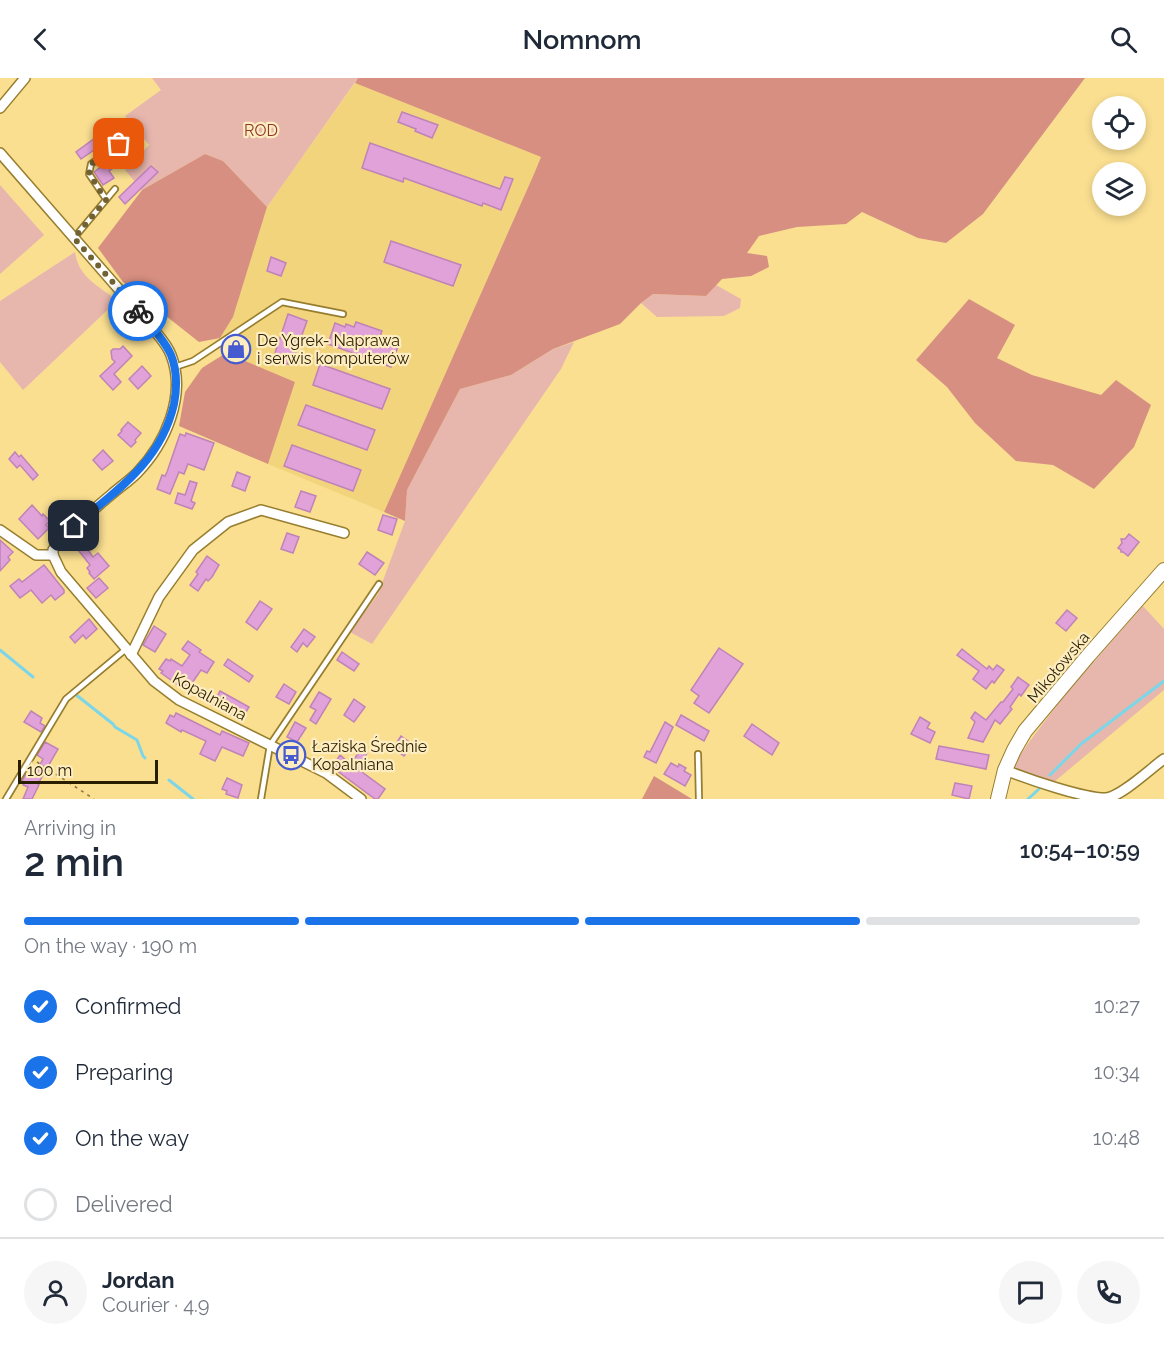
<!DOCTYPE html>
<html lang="en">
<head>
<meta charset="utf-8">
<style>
	:root { --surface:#fff; --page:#f6f6f7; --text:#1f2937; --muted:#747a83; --line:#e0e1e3; --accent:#1a73e8 }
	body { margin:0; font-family:Raleway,sans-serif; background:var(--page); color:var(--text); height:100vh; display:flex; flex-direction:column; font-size:22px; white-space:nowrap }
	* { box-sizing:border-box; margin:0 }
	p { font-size:20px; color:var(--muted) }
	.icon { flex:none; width:33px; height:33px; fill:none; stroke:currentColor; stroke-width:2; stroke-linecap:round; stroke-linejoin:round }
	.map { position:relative; height:721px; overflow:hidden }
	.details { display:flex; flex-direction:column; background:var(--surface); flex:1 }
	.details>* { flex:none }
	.controls { position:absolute; left:1092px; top:18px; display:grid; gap:12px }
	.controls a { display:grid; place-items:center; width:54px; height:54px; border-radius:50%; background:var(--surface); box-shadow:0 3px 9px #0003; font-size:30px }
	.scale { position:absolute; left:18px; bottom:15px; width:140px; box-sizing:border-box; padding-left:6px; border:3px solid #291e00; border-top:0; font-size:16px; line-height:21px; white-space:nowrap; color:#291e00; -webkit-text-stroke:4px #fdedc0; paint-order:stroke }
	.pin { position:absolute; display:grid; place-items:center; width:51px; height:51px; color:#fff; margin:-26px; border-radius:12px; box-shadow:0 3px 9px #0006 }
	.courier { position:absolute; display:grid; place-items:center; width:60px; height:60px; margin:-30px; border:4px solid #1a73e8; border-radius:50%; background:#fff; color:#222; box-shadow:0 2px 8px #0007 }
	.head em { font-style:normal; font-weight:600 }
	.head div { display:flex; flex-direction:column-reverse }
	.head { display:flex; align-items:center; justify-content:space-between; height:102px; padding:0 24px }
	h1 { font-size:39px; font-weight:600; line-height:45px }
	.bar { display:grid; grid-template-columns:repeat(4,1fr); gap:9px 6px; align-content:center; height:72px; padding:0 24px }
	.bar i { height:8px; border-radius:4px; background:var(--line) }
	.bar .current { background:var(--accent) }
	.bar p { grid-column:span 4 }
	.line { display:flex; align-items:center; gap:15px; padding:0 24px; border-top:2px solid var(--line) }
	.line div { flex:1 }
	.round { display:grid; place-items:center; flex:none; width:63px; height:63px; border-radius:32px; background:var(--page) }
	ol { padding:0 24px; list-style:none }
	li { display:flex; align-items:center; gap:18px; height:66px }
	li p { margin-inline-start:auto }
	li .icon { padding:6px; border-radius:50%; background:var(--accent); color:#fff; stroke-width:4 }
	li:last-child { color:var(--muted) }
	li i { width:33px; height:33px; border:3px solid var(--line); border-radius:50% }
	header { display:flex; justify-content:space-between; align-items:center; height:78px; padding:0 24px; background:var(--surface); font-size:27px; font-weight:600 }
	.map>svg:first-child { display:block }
</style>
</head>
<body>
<header><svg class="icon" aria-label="back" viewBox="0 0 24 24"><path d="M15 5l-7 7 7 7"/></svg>Nomnom<svg class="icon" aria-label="search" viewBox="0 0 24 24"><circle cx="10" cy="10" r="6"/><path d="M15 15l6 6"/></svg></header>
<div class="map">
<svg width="1164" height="721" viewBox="0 0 1164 721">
	<rect width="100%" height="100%" fill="#fadf91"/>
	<polygon fill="#f2d47d" points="355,5 541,79 534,96 384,434 268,386 295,304 226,275 220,260 233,239 267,129"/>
	<g fill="#e7b7ae">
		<polygon points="152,0 358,0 267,129 223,83 205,76 142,112 125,92 149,67 125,38 161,12"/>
		<polygon points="0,107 44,157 0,196"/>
		<path d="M 75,174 C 79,201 99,207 117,223 L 23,312 L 0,284 L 0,223 Z"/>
		<polygon points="716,207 741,221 740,230 724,238 657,239 641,225 653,216 706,218"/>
		<polygon points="574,264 561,291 372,566 350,554 378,516 405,443 407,412 460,311 511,297 553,271"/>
		<path d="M 1143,528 L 1164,551 L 1164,612 L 1054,704 L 1012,689 C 1050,631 1097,580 1143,528 Z"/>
	</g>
	<g fill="#d68f81">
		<polygon points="358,0 1085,0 983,136 946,165 918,160 862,134 846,146 797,149 759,158 747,175 767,178 769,189 751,198 722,201 706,218 653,216 641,225 620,246 553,271 511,297 460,311 407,412 405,443 384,434 534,96 541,79 355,5"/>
		<polygon points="205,76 223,83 267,129 233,239 220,260 199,264 123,204 98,170 142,112"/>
		<polygon points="969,221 1015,247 997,280 1032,297 1101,317 1116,302 1151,327 1134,369 1094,411 1053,387 1016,383 975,345 947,309 916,282"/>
		<polygon points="226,275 295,304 268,386 179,348 185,314 202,290"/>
		<polygon points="654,698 692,721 642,721"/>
	</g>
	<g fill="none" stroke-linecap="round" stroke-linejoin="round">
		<g stroke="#7cd6e7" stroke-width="3">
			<polyline points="0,572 33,599"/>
			<polyline points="75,616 113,646 115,649 137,662 143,678 145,680"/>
			<polyline points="1050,697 1081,666 1164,603"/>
			<polyline points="169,702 193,721"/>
			<polyline points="1028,721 1039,711"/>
		</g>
	</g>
	<g fill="#e0a2d8" stroke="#bf83b7" stroke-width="1.5">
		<polygon points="402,34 438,47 432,60 415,53 416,51 398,44"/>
		<polygon points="121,41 127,49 81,81 76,74"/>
		<polygon points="370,65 500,111 505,99 513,101 501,132 483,125 482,128 404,100 403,104 362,90"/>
		<polygon points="125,72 129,78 109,93 114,100 103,107 94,94"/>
		<polygon points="151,88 158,94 125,126 119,119"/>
		<polygon points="391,163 461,187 453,208 384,184"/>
		<polygon points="271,179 286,185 281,198 267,193"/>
		<polygon points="288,236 307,243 291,287 273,281"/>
		<polygon points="356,244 382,253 379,261 398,268 391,289 328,266 335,245 345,249 346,246 354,249"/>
		<polygon points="123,268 132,278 114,296 121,304 113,312 100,298 115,284 112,281 111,273 113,271 120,271"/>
		<polygon points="320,286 390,311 382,331 313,307"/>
		<polygon points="142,288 151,298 138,311 129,301"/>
		<polygon points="306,327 375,352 367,372 298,347"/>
		<polygon points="128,344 141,355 135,362 136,364 131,369 118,357 122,353 121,352"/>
		<polygon points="186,355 214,365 204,392 188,386 184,396 179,394 170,416 157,411 162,397 165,398 167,394 180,356 185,358"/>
		<polygon points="292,367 361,392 353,413 284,388"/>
		<polygon points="103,372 113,383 102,392 93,382"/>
		<polygon points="15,374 19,379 21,377 38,397 33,402 20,387 17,390 9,381"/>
		<polygon points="237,394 250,399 245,413 232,408"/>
		<polygon points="190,403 197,405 191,423 195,425 192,431 175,425 178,415 185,417"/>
		<polygon points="301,413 316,418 310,434 295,429"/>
		<polygon points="32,427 42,438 43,436 50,443 46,447 49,450 38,461 19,441"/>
		<polygon points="383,437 397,441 392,457 378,452"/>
		<polygon points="287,455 299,459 293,475 281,471"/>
		<polygon points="1129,456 1139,464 1128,478 1123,474 1121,474 1121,472 1118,470 1122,465 1121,461 1125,461"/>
		<polygon points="78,458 93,479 98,475 109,488 94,501 89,495 90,494 87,490 90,487 71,463"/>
		<polygon points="0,462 13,474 8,479 10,482 0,493"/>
		<polygon points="367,474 384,485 375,497 359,486"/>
		<polygon points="207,478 219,487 212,499 208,503 206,501 198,513 190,507 198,496 196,494"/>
		<polygon points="44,487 64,512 64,515 55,522 51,517 42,525 31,512 20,520 10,508 19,501 22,504"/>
		<polygon points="99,500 108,510 96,520 87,510"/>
		<polygon points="260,523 272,531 257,552 246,544"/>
		<polygon points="1067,532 1077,540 1066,553 1056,545"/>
		<polygon points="89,541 97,551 86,561 83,557 75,565 70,559"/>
		<polygon points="154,548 166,556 155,574 143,567"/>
		<polygon points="304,551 315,559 307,569 303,565 297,574 291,569"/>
		<polygon points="188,563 201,572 199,574 214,584 207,595 201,592 190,608 188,607 185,612 161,595 163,593 159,591 166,581 170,583 171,581 182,588 190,577 182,571"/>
		<polygon points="719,570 743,586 709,635 694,625 699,618 691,612"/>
		<polygon points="962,571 987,591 989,588 993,592 997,587 1004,592 994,605 992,603 986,611 973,601 979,593 957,577"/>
		<polygon points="342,574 359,586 354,593 337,582"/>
		<polygon points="228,581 253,598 249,604 224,587"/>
		<polygon points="1018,599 1029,607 1021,618 1019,616 1010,629 1012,631 1000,646 995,642 983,664 968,660 975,644 971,640 975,634 986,642 1001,624 1003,624 1013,611 1011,609"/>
		<polygon points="284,606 296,614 289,626 276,619"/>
		<polygon points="220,613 249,629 241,642 213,627"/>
		<polygon points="319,614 331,621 316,646 310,642 316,632 310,629"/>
		<polygon points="354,621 365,629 354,644 344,637"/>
		<polygon points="31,633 42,640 40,645 45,648 41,654 24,644"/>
		<polygon points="176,635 220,657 222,653 249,665 243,678 222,669 215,683 200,676 206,663 182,652 181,654 166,645 170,637 174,639"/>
		<polygon points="681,637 709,653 704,663 676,647"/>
		<polygon points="920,639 930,645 927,650 935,654 930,665 911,656"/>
		<polygon points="295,644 306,650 297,664 287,659"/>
		<polygon points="665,644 673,649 656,685 644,679 647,673 650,674"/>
		<polygon points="752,646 779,665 772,677 744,658"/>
		<polygon points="401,658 412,666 404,678 393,670"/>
		<polygon points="45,664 58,671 38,706 39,707 32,721 23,721 28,709 23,707 25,704 22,703 26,696 33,699 43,681 37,677"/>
		<polygon points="939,668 989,677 986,691 936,681"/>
		<polygon points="361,671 367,675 358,691 385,711 378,721 375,721 332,689 340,677 351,686"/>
		<polygon points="671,685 678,689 679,686 686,690 684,693 691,697 685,708 664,696"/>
		<polygon points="227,700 242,707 238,720 226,716 227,713 222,711"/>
		<polygon points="955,705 972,708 969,721 952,717"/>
	</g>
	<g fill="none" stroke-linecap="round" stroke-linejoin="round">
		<g stroke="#977e2f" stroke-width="8">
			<g id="lane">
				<path d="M 106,121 L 89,96 L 91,86 L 119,66 C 129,67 132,71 137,80"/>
				<polyline points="74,160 115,111"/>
				<polyline points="175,289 193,283 282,224 343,236"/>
				<polyline points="698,676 699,721"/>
				<polyline points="6,721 66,621 126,571"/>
				<polyline points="261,721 270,667 379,506"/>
			</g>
		</g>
		<g stroke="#977e2f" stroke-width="12">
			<g id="street">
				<polyline points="0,30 25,0"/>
				<path d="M 0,75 L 150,247 C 157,256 167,266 171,277 C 187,318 165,366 137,395 C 129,403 120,409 112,416 C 94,431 77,446 59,461 L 53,472 L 53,477"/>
				<polyline points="0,452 36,477 53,477"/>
				<polyline points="53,477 61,494 154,603 179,622 326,695 361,721"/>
				<polyline points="131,577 159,519 193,472 228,444 261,432 344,455"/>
				<path d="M 1005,692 C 1028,701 1085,721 1107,720 C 1123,717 1150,691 1164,681"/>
			</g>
		</g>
		<g stroke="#977e2f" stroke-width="16">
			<polyline id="secondary" points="998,721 1005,692 1014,672 1025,653 1088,578 1164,492"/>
		</g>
		<polyline stroke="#887642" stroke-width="1.5" stroke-dasharray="3 4.5" stroke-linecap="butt" points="37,684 94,721"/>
		<use href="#lane" stroke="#fff" stroke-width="4.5"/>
		<use href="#street" stroke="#fff" stroke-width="9"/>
		<use href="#secondary" stroke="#fff" stroke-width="14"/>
	</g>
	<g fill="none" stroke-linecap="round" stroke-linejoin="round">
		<polyline stroke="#726233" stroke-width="6" stroke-dasharray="0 10.8" points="119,66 91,86 89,96 106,122 74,160 138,233"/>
		<path stroke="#1a73e8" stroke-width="8" d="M 74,448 C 116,413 161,384 174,326 C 177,310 177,292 171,277 C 165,263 148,244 138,233"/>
	</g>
	<defs>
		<g id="shop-ring" transform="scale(1.5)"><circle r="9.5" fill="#fdedc0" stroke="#455bcf" stroke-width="1.5"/><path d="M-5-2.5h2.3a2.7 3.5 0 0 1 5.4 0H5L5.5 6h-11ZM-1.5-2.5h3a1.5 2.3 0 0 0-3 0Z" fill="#455bcf"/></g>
		<g id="bus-ring" transform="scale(1.5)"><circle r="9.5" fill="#fdedc0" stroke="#455bcf" stroke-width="1.5"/><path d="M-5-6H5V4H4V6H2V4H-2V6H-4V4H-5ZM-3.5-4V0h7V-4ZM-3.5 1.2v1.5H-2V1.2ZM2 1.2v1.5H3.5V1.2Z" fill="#455bcf"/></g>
	</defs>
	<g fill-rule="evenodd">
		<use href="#shop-ring" x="236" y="271"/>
		<use href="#bus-ring" x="291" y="677"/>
	</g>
	<g text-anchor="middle" stroke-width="4.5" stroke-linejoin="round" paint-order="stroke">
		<g font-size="16" fill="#8e382b" stroke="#fdedc0">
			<text x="261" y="58">ROD</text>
		</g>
		<g font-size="16" fill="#291e00" stroke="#fdedc0" text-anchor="start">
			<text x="257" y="268">De Ygrek- Naprawa<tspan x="257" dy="18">i serwis komputerów</tspan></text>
			<text x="312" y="674">Łaziska Średnie<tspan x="312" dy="18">Kopalniana</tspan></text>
		</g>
		<g font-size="16" fill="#291e00" stroke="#fdedc0">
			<text transform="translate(1058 589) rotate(-50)" y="6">Mikołowska</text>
			<text transform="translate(210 618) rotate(29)" y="6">Kopalniana</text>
		</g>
	</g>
</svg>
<div class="controls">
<a><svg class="icon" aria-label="locate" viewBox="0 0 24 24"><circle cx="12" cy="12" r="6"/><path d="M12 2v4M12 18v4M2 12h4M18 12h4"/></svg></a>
<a><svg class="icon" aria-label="layers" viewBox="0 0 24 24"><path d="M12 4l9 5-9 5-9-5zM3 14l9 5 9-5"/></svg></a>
</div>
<div class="scale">100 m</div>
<div class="pin" style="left:119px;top:66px;background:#ea580c"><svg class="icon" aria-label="bag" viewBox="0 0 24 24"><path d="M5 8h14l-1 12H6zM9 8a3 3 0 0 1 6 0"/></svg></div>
<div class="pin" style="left:74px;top:448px;background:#1f2937"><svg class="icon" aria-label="home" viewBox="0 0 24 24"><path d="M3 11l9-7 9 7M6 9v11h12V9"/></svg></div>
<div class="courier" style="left:138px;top:233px"><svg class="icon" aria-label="bike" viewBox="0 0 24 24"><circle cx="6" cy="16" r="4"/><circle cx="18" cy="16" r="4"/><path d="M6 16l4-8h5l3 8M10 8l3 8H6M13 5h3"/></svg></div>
</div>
<section class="details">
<div class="head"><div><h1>2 min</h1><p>Arriving in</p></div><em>10:54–10:59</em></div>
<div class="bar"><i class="current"></i><i class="current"></i><i class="current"></i><i></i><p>On the way · 190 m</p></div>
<ol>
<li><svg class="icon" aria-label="check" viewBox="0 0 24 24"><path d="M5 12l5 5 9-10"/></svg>Confirmed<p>10:27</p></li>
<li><svg class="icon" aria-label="check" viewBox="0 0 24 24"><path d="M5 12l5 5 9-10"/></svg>Preparing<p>10:34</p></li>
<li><svg class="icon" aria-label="check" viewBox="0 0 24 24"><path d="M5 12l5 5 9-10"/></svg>On the way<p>10:48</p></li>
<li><i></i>Delivered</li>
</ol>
<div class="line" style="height:108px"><a class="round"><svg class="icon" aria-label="person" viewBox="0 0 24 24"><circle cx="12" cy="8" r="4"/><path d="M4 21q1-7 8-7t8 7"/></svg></a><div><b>Jordan</b><p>Courier · 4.9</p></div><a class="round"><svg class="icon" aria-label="chat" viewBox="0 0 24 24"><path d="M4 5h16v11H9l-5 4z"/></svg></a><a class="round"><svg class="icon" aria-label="phone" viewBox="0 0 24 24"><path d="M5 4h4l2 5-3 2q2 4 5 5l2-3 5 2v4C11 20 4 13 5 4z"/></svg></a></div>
</section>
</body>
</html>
